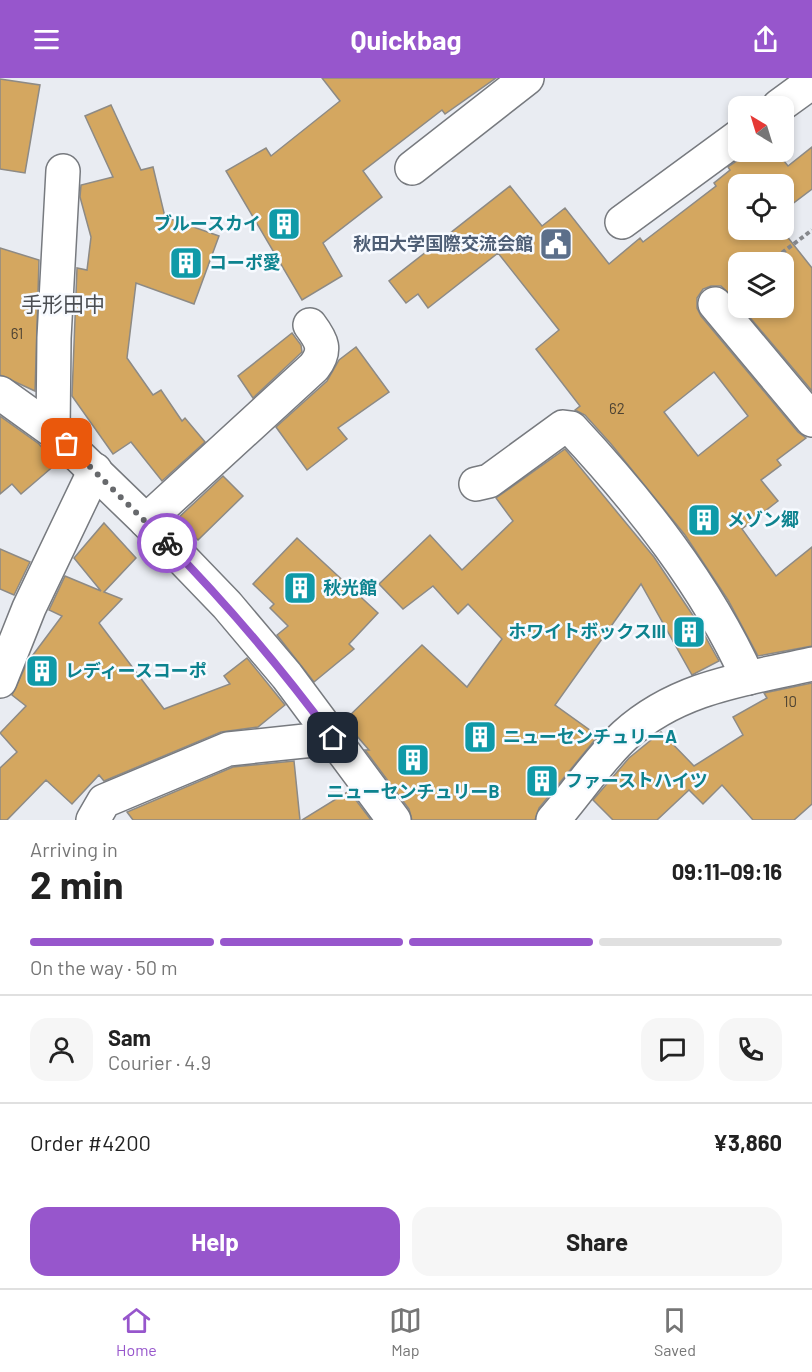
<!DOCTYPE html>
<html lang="en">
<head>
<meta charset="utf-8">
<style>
	:root { --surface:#fff; --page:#f6f6f6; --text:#222; --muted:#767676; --line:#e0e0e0; --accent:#9756cc }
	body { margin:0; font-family:Barlow,"Noto Sans JP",sans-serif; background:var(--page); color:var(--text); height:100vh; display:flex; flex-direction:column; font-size:22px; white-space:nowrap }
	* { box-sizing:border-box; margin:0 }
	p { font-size:20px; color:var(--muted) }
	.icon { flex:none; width:33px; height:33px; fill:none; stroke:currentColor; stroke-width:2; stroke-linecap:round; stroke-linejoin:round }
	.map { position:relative; height:742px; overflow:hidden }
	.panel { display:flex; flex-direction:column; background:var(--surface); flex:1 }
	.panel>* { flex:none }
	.needle { width:39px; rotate:322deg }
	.controls { position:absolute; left:728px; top:18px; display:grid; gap:12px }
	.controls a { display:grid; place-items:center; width:66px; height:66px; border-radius:12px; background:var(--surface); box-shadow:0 3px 9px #0003; font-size:30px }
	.pin { position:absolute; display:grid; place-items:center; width:51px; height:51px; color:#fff; margin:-26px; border-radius:12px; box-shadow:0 3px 9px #0006 }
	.courier { position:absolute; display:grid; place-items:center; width:60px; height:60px; margin:-30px; border:4px solid #9756cc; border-radius:50%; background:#fff; color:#222; box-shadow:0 2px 8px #0007 }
	.summary em { font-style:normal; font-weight:700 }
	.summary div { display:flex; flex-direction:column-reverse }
	.summary { display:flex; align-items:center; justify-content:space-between; height:102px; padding:0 30px }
	h1 { font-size:39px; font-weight:700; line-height:45px }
	.bar { display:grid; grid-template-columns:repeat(4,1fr); gap:9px 6px; align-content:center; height:72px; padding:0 30px }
	.bar i { height:8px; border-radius:4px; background:var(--line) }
	.bar .current { background:var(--accent) }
	.bar p { grid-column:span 4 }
	.line { display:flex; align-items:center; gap:15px; padding:0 30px; border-top:2px solid var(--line) }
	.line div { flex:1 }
	.round { display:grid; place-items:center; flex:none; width:63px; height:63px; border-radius:18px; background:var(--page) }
	.cta { display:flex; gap:12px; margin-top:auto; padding:12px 30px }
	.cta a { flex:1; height:69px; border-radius:18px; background:var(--accent); color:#fff; font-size:24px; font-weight:700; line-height:69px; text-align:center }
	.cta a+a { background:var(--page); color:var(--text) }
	header { display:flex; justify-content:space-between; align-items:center; height:78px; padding:0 30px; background:var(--accent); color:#fff; font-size:27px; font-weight:700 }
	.tab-bar { display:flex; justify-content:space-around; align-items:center; height:84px; border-top:2px solid var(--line); background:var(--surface); font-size:16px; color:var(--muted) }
	.tab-bar a { display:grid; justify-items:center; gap:3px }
	.tab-bar .current { color:var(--accent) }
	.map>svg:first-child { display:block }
</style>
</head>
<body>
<header><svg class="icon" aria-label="menu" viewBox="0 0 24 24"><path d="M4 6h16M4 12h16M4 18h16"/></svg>Quickbag<svg class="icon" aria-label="share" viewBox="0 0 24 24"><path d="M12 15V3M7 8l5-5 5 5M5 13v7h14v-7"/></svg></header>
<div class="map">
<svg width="812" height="742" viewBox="0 0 812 742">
	<rect width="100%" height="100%" fill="#e9ecf2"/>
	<g fill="#d4a760" stroke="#8d8a85" stroke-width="1.5" fill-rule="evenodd">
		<polygon points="322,0 496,0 445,36 442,32 363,93 382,119 323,165 342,198 302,222 226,93 266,70 271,78 340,23"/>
		<polygon points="0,1 40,7 25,95 0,91"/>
		<polygon points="111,27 141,92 153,89 165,139 219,158 194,226 136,205 127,280 153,317 161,312 182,343 185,340 205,364 162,403 131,364 113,376 72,318 77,190 87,192 91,159 80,119 81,107 113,99 85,38"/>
		<path d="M 812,69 L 812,111 L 783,133 L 783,106 L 738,106 L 738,152 L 782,152 L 812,190 L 812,313 L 742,230 L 783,230 L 783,184 L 738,184 L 738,224 L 721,208 L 711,208 L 703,211 L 697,220 L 697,230 L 701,238 L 798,354 L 806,360 L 777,382 L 781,387 L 761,402 L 778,423 L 742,451 L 776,498 L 812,469 L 812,568 L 758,578 L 728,522 L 685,457 L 611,366 L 585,337 L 575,332 L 580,328 L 536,271 L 559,252 L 498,175 L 428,230 L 418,216 L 406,225 L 389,203 L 510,108 L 542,148 L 565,130 L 609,186 L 640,160 L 643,164 L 716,108 L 714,105 L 730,92 L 728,89 L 750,74 L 777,74 L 788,88 ZM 714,294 L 748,338 L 698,378 L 664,334 Z"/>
		<polygon points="0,170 39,182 35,313 0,297"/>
		<polygon points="292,255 301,267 302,274 253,320 238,298"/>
		<polygon points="356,269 389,314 338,350 347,361 307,392 276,349 327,303 339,282"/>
		<polygon points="0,338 39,366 56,386 21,416 12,406 0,416"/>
		<polygon points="565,371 654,479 696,542 719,583 692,597 641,506 555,627 598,658 539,730 535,742 412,742 409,731 365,672 369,672 344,643 422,567 467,609 502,561 468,526 458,536 433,508 403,531 379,506 430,457 462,492 513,443 496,420"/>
		<polygon points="223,398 243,418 198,462 176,442"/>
		<polygon points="104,445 136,480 104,514 122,521 99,545 164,631 230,606 224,598 247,580 285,627 258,649 221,654 104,703 99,697 72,726 46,702 7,742 0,742 0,690 17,674 0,655 26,628 12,617 27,585 62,538 49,532 65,498 101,513 74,480"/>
		<polygon points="297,460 378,535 349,566 354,571 314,604 277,557 288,548 270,530 274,526 253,506"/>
		<polygon points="0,471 30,484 14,517 0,511"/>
		<polygon points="812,605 812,726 794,742 753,742 722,707 703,726 689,712 657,742 613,742 593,722 629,680 661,654 694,688 743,657 733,639 767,620 764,615"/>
		<polygon points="294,683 300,742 133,742 127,734 233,689"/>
		<polygon points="349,713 371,742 302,742"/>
	</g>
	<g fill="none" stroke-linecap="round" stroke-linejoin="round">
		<g stroke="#777a7f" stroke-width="36">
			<g id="minor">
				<polyline points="779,28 812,4"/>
				<polyline points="412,90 527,0"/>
				<polyline points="622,144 738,59"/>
				<polyline points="715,226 812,342"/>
				<polyline points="0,315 53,353 146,443 227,527 287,598 394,742"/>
				<polyline points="53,353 54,260 63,93"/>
				<path d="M 476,406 L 489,403 L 563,349 L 571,350 C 640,424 706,507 748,600"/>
				<path d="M 146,443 L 314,289 C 327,272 322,263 310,247"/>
				<polyline points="0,603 29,530 95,392"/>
				<polyline points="93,742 104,723 228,671 333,660"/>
				<path d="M 553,742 C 577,715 598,682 625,657 C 678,609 745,601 812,586"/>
			</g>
		</g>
		<polyline stroke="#86888c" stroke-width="4" stroke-dasharray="4.5 3" stroke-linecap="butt" points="770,184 812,152"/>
		<use href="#minor" stroke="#fff" stroke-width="33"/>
	</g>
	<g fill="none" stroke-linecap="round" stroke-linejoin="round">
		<polyline stroke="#67696c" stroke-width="6" stroke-dasharray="0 10.8" points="67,366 167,465"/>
		<path stroke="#9756cc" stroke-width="8" d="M 167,465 C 227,526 282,591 333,660"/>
	</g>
	<defs>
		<g id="building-square" transform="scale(1.725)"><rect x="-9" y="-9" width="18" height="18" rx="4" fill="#0f9aa8" stroke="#f7faff"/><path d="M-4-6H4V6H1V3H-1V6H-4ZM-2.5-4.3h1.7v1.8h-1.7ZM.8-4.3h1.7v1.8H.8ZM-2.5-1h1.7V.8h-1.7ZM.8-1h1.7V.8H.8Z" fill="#fff"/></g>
		<g id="civic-square" transform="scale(1.725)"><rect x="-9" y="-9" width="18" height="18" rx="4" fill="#5c6f8a" stroke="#f7faff"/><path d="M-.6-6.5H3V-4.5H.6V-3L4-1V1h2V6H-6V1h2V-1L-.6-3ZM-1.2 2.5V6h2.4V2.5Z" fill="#fff"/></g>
	</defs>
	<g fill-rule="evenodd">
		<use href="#building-square" x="284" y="146"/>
		<use href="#civic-square" x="556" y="166"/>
		<use href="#building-square" x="186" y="185"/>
		<use href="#building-square" x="704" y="442"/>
		<use href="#building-square" x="300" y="510"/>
		<use href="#building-square" x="689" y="554"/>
		<use href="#building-square" x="42" y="593"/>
		<use href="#building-square" x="480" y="659"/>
		<use href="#building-square" x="413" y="682"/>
		<use href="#building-square" x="542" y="703"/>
	</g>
	<g text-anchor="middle" stroke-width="5" stroke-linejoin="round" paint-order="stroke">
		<g font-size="15" fill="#4e4333">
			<text x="17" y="261">61</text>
			<text x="617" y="336">62</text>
			<text x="790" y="629">10</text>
		</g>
		<g font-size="18" font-weight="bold" fill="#0d838f" stroke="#f7faff" text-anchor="start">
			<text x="261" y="152" text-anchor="end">ブルースカイ</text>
			<text x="209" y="191">コーポ愛</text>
			<text x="727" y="448">メゾン郷</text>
			<text x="323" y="516">秋光館</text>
			<text x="666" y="560" text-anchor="end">ホワイトボックスIII</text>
			<text x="65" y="599">レディースコーポ</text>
			<text x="503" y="665">ニューセンチュリーA</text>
			<text x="565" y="709">ファーストハイツ</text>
			<text x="413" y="720" text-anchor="middle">ニューセンチュリーB</text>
		</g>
		<g font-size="18" font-weight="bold" fill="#4e5e75" stroke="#f7faff" text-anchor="end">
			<text x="533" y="172">秋田大学国際交流会館</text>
		</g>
		<g font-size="21" fill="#4b4e53" stroke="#f7faff">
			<text x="63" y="234">手形田中</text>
		</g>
	</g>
</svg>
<div class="controls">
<a><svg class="needle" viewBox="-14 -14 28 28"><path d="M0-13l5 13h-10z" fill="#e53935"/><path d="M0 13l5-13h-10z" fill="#767676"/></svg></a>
<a><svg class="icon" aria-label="locate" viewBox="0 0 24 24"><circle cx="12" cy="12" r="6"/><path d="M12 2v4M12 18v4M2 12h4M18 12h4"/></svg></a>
<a><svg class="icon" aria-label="layers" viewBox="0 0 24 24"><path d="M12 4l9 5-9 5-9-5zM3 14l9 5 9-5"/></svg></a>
</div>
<div class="pin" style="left:67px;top:366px;background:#ea580c"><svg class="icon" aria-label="bag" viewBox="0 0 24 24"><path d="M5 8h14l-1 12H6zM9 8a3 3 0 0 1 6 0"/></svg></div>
<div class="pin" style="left:333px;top:660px;background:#1f2937"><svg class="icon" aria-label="home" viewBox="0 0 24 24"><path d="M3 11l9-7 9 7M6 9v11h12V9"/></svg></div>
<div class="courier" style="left:167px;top:465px"><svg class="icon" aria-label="bike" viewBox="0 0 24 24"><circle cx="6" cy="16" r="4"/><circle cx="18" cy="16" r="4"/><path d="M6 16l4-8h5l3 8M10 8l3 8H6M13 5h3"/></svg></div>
</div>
<section class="panel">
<div class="summary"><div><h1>2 min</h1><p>Arriving in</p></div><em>09:11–09:16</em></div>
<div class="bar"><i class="current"></i><i class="current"></i><i class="current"></i><i></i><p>On the way · 50 m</p></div>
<div class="line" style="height:108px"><a class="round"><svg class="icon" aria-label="person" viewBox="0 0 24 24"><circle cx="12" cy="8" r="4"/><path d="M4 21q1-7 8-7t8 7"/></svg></a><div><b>Sam</b><p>Courier · 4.9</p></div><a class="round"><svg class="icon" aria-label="chat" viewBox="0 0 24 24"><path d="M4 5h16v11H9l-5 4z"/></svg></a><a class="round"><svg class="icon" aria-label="phone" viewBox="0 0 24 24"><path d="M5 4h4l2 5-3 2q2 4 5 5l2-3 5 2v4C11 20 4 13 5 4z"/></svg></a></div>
<div class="line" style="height:78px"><div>Order #4200</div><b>¥3,860</b></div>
<div class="cta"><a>Help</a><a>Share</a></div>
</section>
<nav class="tab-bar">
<a class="current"><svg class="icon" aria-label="home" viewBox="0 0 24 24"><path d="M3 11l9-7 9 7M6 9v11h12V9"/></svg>Home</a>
<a><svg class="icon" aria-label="map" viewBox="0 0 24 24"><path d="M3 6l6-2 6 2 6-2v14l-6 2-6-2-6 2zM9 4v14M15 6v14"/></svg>Map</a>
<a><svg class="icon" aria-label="saved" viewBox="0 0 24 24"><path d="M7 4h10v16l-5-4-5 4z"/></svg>Saved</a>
</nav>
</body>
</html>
